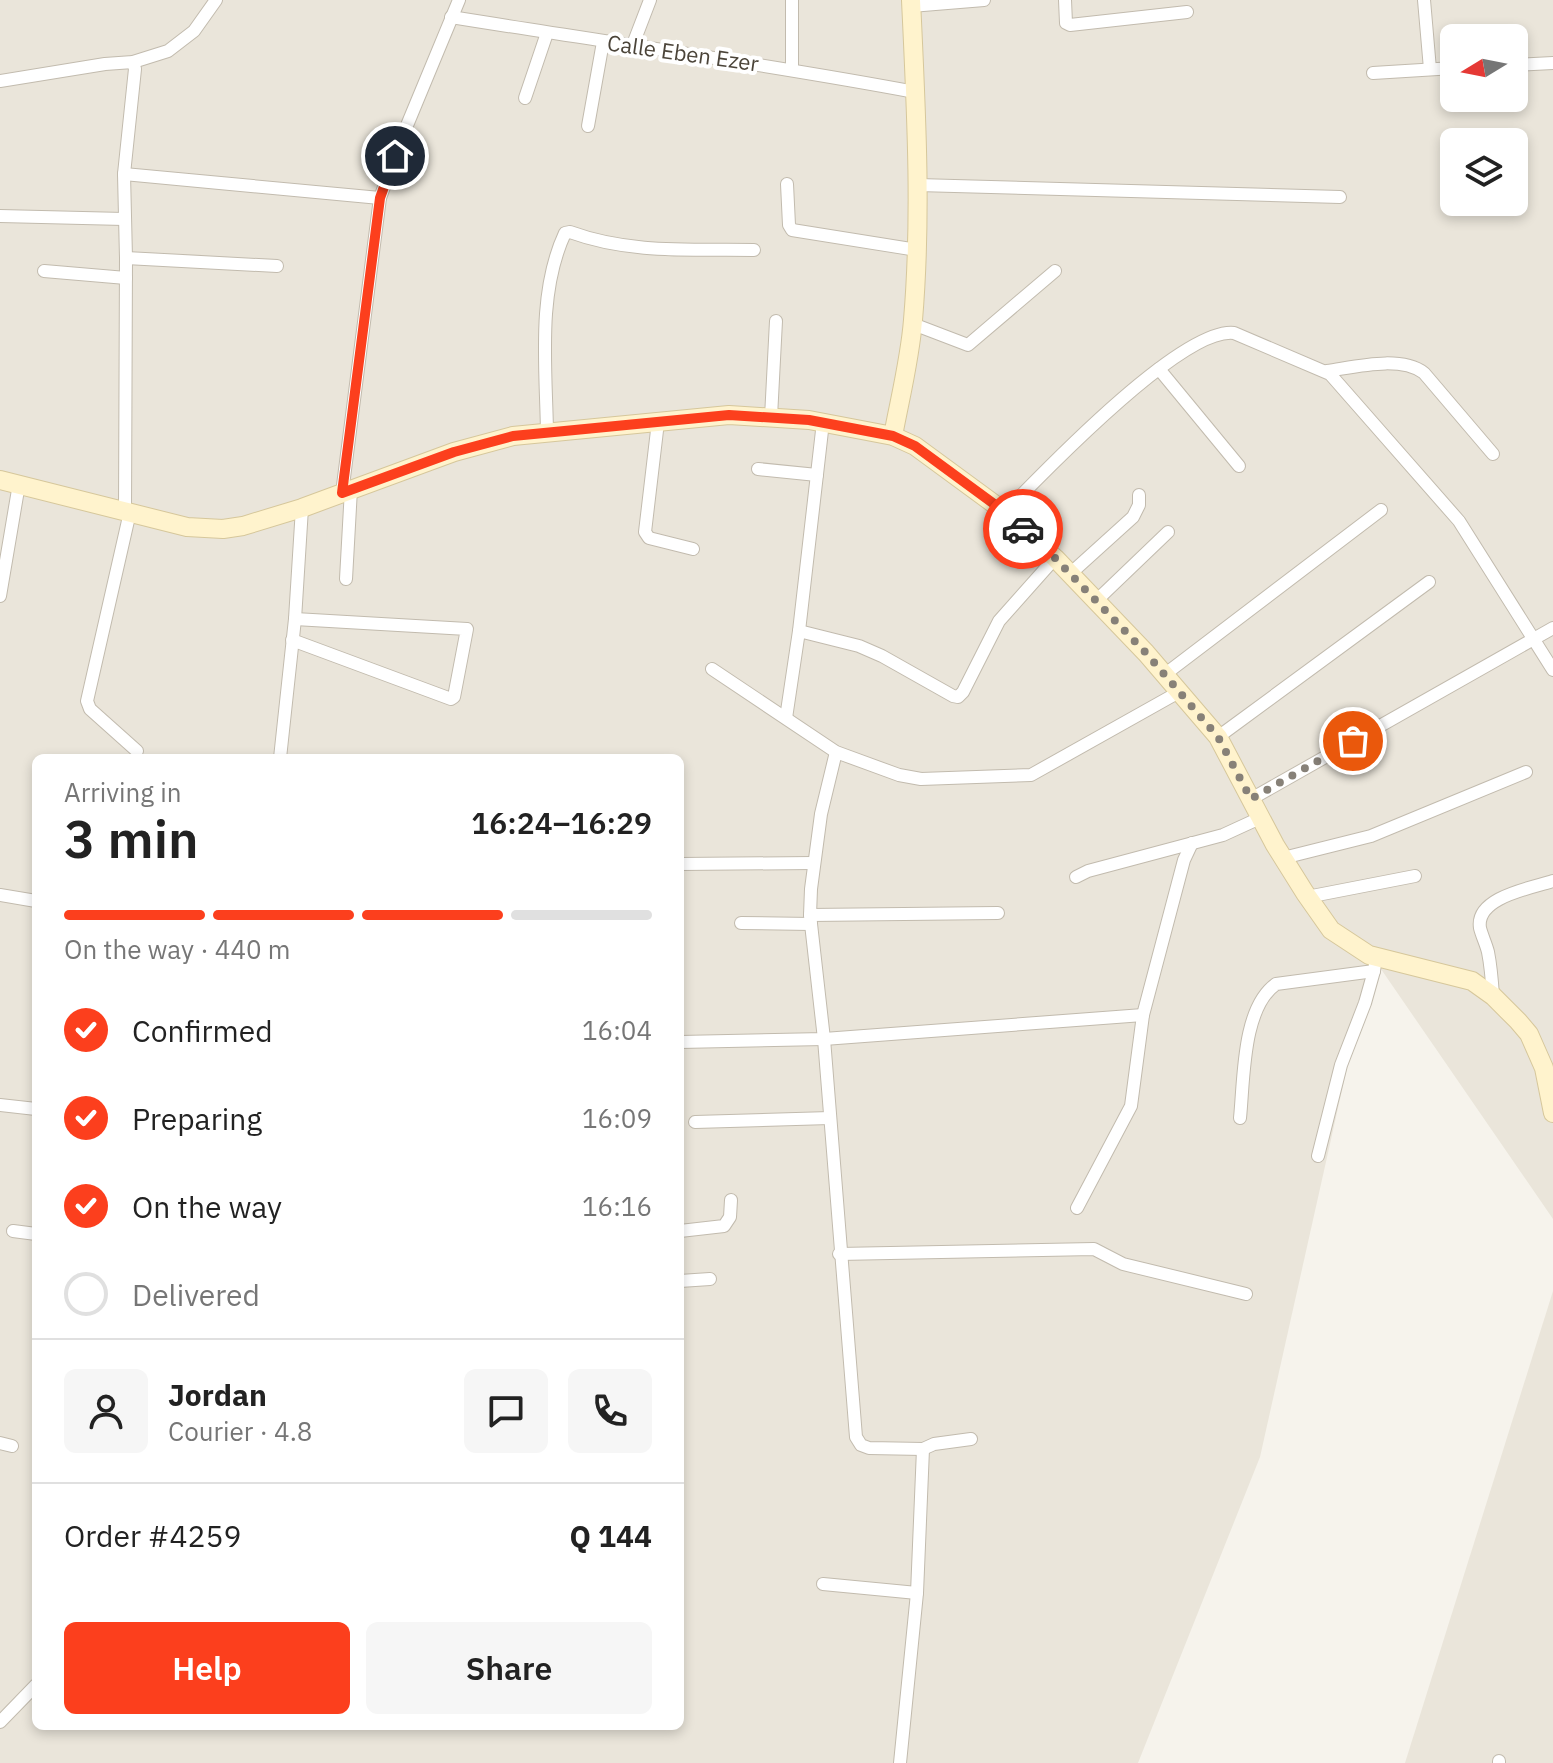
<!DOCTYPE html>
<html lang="en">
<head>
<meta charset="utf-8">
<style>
	:root { --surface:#fff; --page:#f6f6f6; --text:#222; --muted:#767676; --line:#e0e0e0; --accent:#fc3f1d }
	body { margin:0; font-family:"IBM Plex Sans",sans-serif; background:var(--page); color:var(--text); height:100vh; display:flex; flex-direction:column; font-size:30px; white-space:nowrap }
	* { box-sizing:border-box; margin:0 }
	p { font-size:26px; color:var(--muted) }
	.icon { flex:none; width:44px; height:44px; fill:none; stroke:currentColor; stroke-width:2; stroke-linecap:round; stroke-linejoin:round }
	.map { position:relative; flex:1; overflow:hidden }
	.drawer { position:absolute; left:32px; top:754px; width:652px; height:976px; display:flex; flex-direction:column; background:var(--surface); border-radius:12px; box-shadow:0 4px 12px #0003 }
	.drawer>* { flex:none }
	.needle { width:52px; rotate:260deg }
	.buttons { position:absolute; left:1440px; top:24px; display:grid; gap:16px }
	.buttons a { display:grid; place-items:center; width:88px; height:88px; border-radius:12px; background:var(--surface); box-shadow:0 4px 12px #0003; font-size:40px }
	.pin { position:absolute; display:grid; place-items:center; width:68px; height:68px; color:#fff; margin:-34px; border:4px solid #fff; border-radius:50%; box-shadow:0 2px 8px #0007 }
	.courier { position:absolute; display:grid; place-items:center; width:80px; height:80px; margin:-40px; border:6px solid #fc3f1d; border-radius:50%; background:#fff; color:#222; box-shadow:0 2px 10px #0007 }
	.headline em { font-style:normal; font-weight:600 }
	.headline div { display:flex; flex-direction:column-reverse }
	.headline { display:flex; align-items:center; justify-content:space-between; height:136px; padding:0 32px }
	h1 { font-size:52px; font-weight:600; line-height:60px }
	.bar { display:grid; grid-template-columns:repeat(4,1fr); gap:12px 8px; align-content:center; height:96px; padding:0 32px }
	.bar i { height:10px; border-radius:6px; background:var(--line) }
	.bar .active { background:var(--accent) }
	.bar p { grid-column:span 4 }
	.line { display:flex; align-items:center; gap:20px; padding:0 32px; border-top:2px solid var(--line) }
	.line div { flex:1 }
	.round { display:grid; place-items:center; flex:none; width:84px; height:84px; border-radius:12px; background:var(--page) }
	ol { padding:0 32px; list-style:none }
	li { display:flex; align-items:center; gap:24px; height:88px }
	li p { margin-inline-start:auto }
	li .icon { padding:8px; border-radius:50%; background:var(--accent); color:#fff; stroke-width:4 }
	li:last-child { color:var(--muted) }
	li i { width:44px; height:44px; border:4px solid var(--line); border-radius:50% }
	.cta { display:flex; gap:16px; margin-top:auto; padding:16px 32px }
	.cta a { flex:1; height:92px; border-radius:12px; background:var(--accent); color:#fff; font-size:32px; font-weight:600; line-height:92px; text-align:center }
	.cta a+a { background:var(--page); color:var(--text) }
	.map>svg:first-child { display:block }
</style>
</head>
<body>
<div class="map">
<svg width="1553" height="1763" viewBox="0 0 1553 1763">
	<rect width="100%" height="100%" fill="#f6f3ec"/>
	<g fill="#eae5da" fill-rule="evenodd">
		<path d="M 0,0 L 1553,0 L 1553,1219 L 1372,956 L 1260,1457 L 1138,1763 L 0,1763 ZM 1454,38 L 1514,38 L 1514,98 L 1454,98 ZM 1454,142 L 1514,142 L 1514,202 L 1454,202 ZM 36,758 L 680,758 L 680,1726 L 36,1726 Z"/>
		<polygon points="1553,1291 1553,1763 1405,1763"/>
	</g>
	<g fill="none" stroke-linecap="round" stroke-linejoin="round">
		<g stroke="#c2bbae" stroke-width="14">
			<g id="street">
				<polyline points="1065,0 1066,23 1070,25 1187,12"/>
				<polyline points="1424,0 1430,69"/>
				<polyline points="911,6 984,0"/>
				<path d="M 451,17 C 606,42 761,63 915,92"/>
				<polyline points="632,47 650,0"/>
				<polyline points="1514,65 1553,63"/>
				<polyline points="792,69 792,0"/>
				<polyline points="1373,73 1454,68"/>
				<polyline points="0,81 105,64 133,62 168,51 194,31 216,0"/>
				<polyline points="525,98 547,33"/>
				<polyline points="588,126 603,42"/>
				<polyline points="124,174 380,198"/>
				<polyline points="787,184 789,225 792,230 917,250"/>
				<polyline points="918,185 1340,197"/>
				<polyline points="0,216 124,219"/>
				<polyline points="126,258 277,266"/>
				<polyline points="44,271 126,278"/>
				<polyline points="913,324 968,345 1055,271"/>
				<polyline points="1159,369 1239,466"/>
				<path d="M 1327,371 C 1355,367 1400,355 1424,373 L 1493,454"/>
				<polyline points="771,417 776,321"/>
				<polyline points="658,422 645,532 649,538 693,549"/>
				<path d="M 547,432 C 546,367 537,293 565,233 L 570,232 C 630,254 691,249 754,250"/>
				<polyline points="758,469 817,475"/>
				<polyline points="342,493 380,198 403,135 459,0"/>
				<polyline points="125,510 126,258 124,174 135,69 133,62"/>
				<polyline points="130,512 87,701 90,709 137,751"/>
				<path d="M 1005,512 C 1043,473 1182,327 1234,333 L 1330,374 L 1459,521 L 1553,670"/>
				<polyline points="1070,574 1133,517 1139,505 1139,495"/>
				<polyline points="346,579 351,489"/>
				<polyline points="0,596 19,484"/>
				<polyline points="1096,601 1168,532"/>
				<polyline points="799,631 859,646 882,656 953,696 958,697 963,692 999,621 1055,558"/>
				<polyline points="292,640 451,699 454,697 467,629 295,619"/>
				<polyline points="712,669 836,752 899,775 921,779 1031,775 1179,692"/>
				<polyline points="1164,675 1381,510"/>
				<polyline points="786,718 799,631 823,422"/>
				<polyline points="1218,737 1429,582"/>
				<polyline points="836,752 821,814 811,889 810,915 824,1039 856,1437 861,1445 869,1448 923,1449 934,1444 971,1439"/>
				<polyline points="280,758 295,619 302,508"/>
				<polyline points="1251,799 1553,628"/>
				<polyline points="1283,858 1371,836 1526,772"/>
				<polyline points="680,864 813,863"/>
				<polyline points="1076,877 1088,871 1223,835 1260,818"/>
				<polyline points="0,895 36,901"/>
				<polyline points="1307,897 1415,876"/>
				<polyline points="810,915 998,913"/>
				<polyline points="741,923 811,924"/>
				<path d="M 1493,996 C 1492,981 1491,967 1488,952 C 1486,944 1482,936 1480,928 C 1475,897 1532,888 1553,881"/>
				<polyline points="680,1042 824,1039 1143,1015"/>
				<polyline points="0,1105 36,1109"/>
				<path d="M 1240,1118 C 1244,1080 1242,1008 1276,984 L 1374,971 L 1376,957"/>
				<polyline points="695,1122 830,1118"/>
				<polyline points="1318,1156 1341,1065 1365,1003 1374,971"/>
				<polyline points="1077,1208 1131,1106 1143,1015 1184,860 1192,843"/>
				<polyline points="13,1231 36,1234"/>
				<polyline points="680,1231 724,1226 730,1217 731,1200"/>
				<polyline points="839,1254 1094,1249 1123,1264 1246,1294"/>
				<polyline points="680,1281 710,1279"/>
				<polyline points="0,1443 12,1446"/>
				<polyline points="823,1584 917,1593"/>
				<polyline points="0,1722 36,1685"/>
				<polyline points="900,1763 917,1593 923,1449"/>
				<polyline points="1499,1763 1499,1761"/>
			</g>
		</g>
		<g stroke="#d6c79b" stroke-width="20">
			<g id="secondary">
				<path d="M 893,436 C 900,398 910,359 913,320 C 922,214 916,107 911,0"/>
				<polyline points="0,480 187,527 223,529 243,526 302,508 454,452 513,436 729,415 809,420 893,436 915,446 1005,512 1055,558 1146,653 1218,737 1275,845 1305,893 1331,930 1369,955 1472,981 1493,996 1518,1021 1529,1034 1544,1068 1553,1113"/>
			</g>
		</g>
		<use href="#street" stroke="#fff" stroke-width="12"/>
		<use href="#secondary" stroke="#fff3cd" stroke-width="18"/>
	</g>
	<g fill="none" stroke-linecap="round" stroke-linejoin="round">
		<polyline stroke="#878178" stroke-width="8" stroke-dasharray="0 14.4" points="1023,529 1055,558 1146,653 1218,737 1251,799 1353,741"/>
		<polyline stroke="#fc3f1d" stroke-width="10" points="395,156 380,198 342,493 454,452 513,436 729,415 809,420 893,436 915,446 1005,512 1023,529"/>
	</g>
	<g text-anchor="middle" stroke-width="8" stroke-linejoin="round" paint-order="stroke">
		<g font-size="22" fill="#4b4439" stroke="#fff">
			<text transform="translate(683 53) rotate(8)" y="8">Calle Eben Ezer</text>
		</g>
	</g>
</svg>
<div class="buttons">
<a><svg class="needle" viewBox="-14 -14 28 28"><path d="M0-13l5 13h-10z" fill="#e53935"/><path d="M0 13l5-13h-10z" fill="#767676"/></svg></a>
<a><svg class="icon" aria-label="layers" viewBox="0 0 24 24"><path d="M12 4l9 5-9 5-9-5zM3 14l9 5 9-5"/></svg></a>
</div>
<div class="pin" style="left:1353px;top:741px;background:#ea580c"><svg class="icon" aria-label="bag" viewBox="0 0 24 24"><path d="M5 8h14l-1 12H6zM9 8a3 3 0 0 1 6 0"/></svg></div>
<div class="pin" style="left:395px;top:156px;background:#1f2937"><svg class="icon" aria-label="home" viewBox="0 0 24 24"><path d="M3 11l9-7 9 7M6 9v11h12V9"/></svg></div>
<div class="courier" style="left:1023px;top:529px"><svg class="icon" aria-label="car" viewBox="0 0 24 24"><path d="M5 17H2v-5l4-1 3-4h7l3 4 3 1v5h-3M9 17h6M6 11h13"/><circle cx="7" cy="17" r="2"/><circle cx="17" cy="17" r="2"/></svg></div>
<section class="drawer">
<div class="headline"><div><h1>3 min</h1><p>Arriving in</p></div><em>16:24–16:29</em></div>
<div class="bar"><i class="active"></i><i class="active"></i><i class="active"></i><i></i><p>On the way · 440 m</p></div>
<ol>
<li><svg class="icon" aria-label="check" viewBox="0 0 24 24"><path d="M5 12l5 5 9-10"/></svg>Confirmed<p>16:04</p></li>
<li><svg class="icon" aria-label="check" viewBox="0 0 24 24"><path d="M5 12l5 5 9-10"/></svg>Preparing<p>16:09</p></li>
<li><svg class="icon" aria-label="check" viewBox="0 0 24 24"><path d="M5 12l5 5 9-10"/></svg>On the way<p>16:16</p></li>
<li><i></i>Delivered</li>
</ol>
<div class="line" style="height:144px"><a class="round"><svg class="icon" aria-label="person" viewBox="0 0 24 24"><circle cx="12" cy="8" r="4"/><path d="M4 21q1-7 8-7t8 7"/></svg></a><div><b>Jordan</b><p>Courier · 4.8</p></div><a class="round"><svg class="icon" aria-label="chat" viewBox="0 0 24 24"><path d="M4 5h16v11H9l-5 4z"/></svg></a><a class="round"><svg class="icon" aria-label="phone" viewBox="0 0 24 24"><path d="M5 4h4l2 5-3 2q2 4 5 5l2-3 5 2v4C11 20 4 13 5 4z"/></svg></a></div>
<div class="line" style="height:104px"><div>Order #4259</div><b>Q 144</b></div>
<div class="cta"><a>Help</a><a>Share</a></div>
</section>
</div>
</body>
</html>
